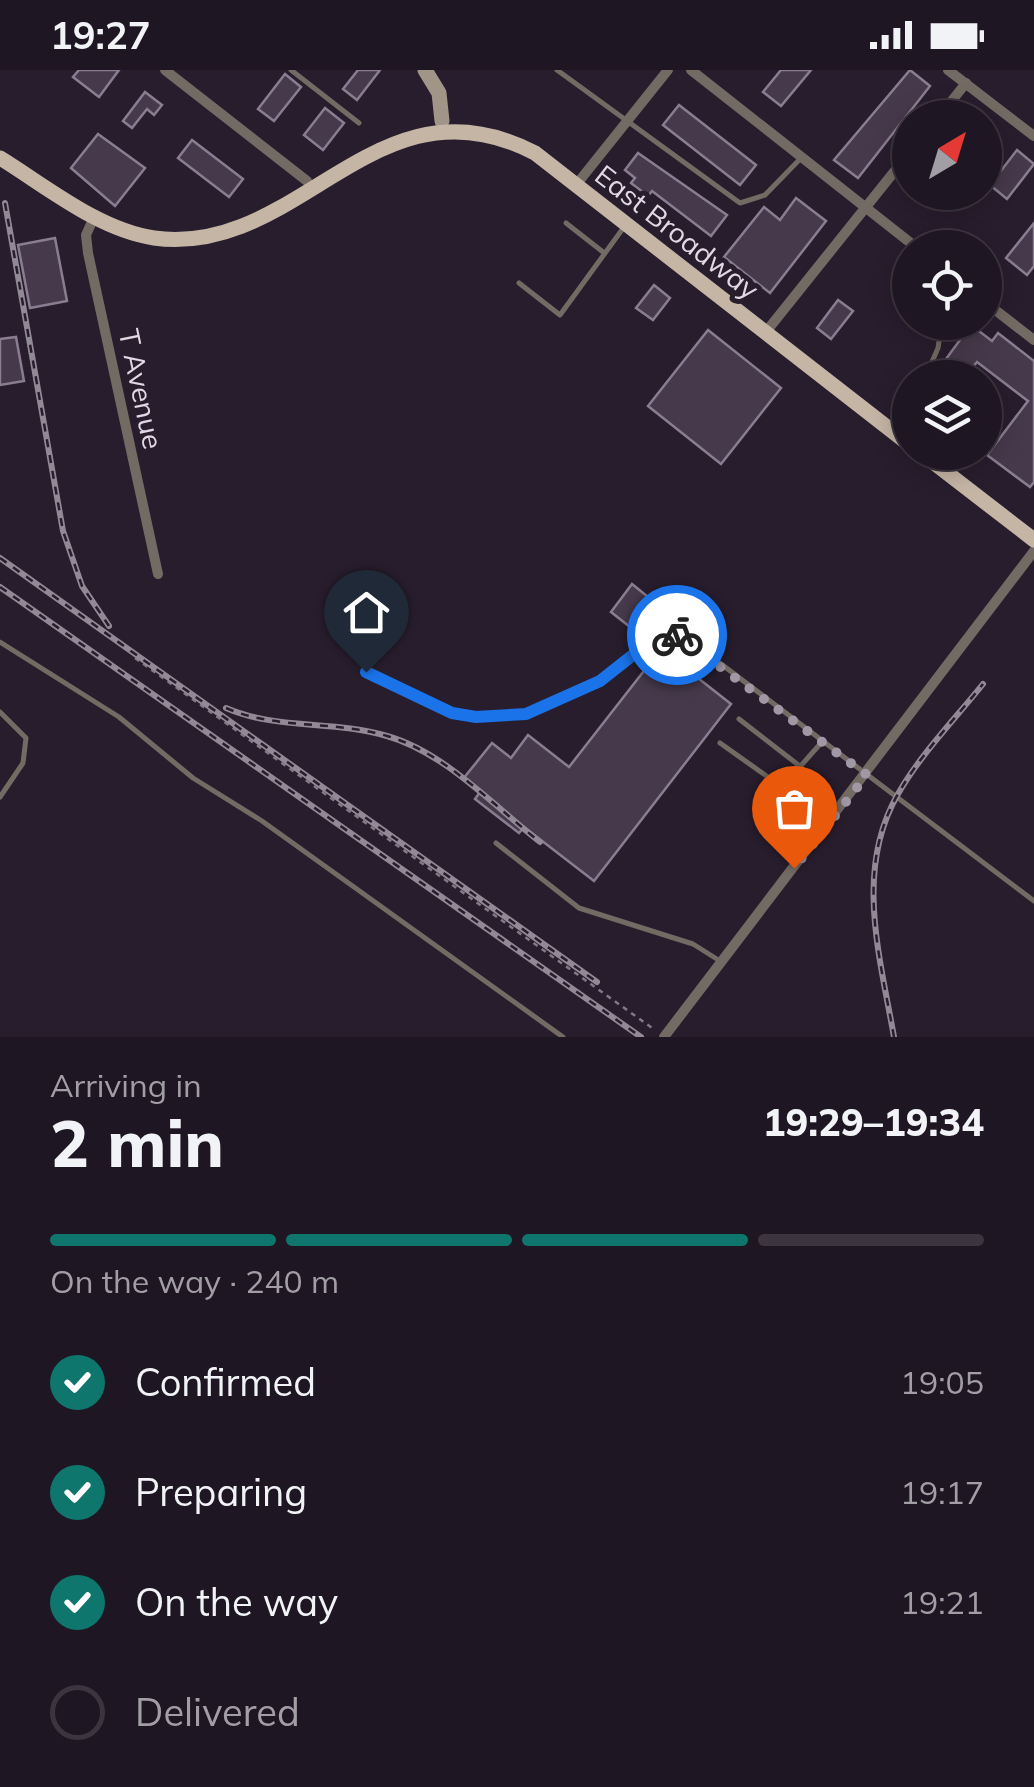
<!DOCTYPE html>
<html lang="en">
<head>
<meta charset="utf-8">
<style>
	:root { --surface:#1e1622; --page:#2b232f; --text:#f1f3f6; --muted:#a19fa5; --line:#3c3540; --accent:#0f766e }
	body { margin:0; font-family:Mulish,sans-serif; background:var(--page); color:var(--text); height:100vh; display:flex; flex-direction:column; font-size:38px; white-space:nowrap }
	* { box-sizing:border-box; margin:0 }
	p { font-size:32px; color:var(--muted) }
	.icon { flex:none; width:55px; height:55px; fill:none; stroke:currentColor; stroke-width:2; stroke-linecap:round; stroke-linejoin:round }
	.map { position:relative; height:967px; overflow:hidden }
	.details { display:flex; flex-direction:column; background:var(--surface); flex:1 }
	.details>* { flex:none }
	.needle { width:65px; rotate:38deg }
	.fabs { position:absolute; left:892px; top:30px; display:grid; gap:20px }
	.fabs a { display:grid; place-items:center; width:110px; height:110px; border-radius:50%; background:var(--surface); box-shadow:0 5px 25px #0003,0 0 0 2px var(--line); font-size:50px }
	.pin { position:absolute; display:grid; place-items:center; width:85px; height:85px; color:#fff; margin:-102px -42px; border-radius:50% 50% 50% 0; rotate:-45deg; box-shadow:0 0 10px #0007 }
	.pin .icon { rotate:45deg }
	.courier { position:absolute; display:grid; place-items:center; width:100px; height:100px; margin:-50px; border:8px solid #1a73e8; border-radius:50%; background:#fff; color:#222; box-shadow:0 2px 12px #0007 }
	.overview em { font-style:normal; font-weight:800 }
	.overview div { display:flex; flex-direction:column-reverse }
	.overview { display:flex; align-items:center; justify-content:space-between; height:170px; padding:0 50px }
	h1 { font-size:65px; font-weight:800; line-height:75px }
	.bar { display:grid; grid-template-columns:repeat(4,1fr); gap:15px 10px; align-content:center; height:120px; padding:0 50px }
	.bar i { height:12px; border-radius:8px; background:var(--line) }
	.bar .active { background:var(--accent) }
	.bar p { grid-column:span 4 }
	ol { padding:0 50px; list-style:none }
	li { display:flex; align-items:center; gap:30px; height:110px }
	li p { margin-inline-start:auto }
	li .icon { padding:10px; border-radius:50%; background:var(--accent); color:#fff; stroke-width:4 }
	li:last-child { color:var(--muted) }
	li i { width:55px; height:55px; border:5px solid var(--line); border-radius:50% }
	.status { display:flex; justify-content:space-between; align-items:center; height:70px; padding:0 50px; background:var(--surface); direction:ltr }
	.status svg { height:28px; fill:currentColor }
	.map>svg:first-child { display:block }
</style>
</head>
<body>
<div class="status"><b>19:27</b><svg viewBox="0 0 49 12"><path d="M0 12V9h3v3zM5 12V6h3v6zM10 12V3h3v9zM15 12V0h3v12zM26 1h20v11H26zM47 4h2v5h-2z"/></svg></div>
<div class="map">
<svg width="1034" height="967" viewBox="0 0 1034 967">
	<rect width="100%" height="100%" fill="#281d2d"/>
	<g fill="#46394b" stroke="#8a7d91" stroke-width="2.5">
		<polygon points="79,0 119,0 99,27 73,7"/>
		<polygon points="358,0 380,0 357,30 343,19"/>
		<polygon points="781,0 811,0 781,36 763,22"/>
		<polygon points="910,0 930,16 858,108 834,90"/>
		<polygon points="285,4 301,17 274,51 258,39"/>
		<polygon points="145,22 162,35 154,45 147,39 132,58 123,51"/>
		<polygon points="679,35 756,95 740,115 663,55"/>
		<polygon points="325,38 344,53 323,80 304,65"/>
		<polygon points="98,64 145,98 115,136 71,98"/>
		<polygon points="192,70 243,109 229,127 178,88"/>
		<polygon points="1017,80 1034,94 1007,129 990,115"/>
		<polygon points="638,83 727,145 711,166 652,121 648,126 631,113 635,108 625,100"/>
		<polygon points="796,128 826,151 770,223 724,187 764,137 780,150"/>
		<polygon points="1034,153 1034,196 1027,205 1006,188"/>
		<polygon points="55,168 67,231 30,238 18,175"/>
		<polygon points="654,215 670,228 653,250 636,238"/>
		<polygon points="838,230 853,241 831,269 817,258"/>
		<polygon points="971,255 992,271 998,263 1034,291 1034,412 1030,417 987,385 1028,331 977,292 964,308 932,308"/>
		<polygon points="708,260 781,318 721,394 648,336"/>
		<polygon points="16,267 24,311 0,315 0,269"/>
		<polygon points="632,514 668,543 644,568 611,542"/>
		<polygon points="661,579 731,634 594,811 524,757 519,763 475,729 480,722 463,709 492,673 511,688 528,665 569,697"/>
	</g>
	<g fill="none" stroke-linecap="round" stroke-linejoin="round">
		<polyline stroke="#827986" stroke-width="2.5" stroke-dasharray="5 5" stroke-linecap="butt" points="135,588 655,960"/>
		<g stroke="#736b63" stroke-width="5">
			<polyline points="291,0 359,53"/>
			<polyline points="557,0 740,133 765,125 802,87"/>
			<polyline points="566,153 603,182"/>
			<polyline points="519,213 560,245 624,157"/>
			<polyline points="925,308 938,278 942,252"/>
			<polyline points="890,355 910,328"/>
			<polyline points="0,572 119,647 193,708 262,751 563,967"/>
			<path d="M 367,602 C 441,643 495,665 575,623 C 591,615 608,608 623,597 C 638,585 650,563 671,562 L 696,575 L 1034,831"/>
			<polyline points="0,642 26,668 23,693 0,727"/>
			<polyline points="739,649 801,697"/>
			<polyline points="720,673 782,717 821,673"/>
			<polyline points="496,773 579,838 693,874 720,891"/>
		</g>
		<g stroke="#736b63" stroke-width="10">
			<polyline points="165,0 307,111"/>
			<polyline points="691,0 917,178"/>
			<polyline points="948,0 1034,66"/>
			<polyline points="938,48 966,13"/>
			<polyline points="576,115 668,0"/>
			<polyline points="95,145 86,165 88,183 158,504"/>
			<polyline points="985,232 1034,270"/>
			<polyline points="765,263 910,82"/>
			<polyline points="664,967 1034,481"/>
		</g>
		<polyline stroke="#a19588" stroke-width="15" points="425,0 439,23 442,51"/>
		<g stroke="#c5b5a5" stroke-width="15">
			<path d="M 0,88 C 47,117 99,160 154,168 C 300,188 376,0 535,83 L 910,375"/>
			<polyline points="920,382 1034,470"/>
		</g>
		<g stroke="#928996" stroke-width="6">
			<g id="rail">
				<polyline points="5,133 63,461 82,516 109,556"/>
				<polyline points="0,488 597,912"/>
				<polyline points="0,517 641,967"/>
				<path d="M 226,638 C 277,660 333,650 387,666 C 444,682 494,736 540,772"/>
				<path d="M 894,967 C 880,887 854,800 898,724 C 920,685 955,649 983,614"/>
			</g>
		</g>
		<use href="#rail" stroke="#281d2d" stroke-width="2.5" stroke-dasharray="8" stroke-linecap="butt"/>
	</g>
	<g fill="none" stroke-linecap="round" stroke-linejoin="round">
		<polyline stroke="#a098a5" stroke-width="10" stroke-dasharray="0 18" points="677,565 867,705 794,798"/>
		<polyline stroke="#1a73e8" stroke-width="12" points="366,602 452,643 476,647 526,644 600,611 662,562 677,565"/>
	</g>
	<g text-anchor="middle" stroke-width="10" stroke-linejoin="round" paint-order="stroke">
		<g font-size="28" fill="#e1dae5" stroke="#281d2d">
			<text transform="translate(677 162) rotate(38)" y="10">East Broadway</text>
			<text transform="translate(141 319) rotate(78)" y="10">T Avenue</text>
		</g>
	</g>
</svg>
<div class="fabs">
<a><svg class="needle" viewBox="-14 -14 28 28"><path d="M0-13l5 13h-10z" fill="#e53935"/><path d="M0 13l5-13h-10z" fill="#a19fa5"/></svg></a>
<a><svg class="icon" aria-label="locate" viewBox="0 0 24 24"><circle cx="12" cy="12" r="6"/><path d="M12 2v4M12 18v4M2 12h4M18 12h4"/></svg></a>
<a><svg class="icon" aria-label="layers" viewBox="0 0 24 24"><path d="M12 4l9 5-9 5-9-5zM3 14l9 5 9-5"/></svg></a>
</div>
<div class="pin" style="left:794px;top:798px;background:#ea580c"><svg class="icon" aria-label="bag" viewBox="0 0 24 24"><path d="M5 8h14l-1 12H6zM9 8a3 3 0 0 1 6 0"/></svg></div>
<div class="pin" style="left:366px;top:602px;background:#1f2937"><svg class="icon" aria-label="home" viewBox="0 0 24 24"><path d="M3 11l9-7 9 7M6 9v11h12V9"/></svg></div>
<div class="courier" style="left:677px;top:565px"><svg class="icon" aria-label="bike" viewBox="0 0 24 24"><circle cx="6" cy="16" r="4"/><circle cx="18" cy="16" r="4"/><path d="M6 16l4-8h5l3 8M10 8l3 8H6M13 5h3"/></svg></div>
</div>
<section class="details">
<div class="overview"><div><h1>2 min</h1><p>Arriving in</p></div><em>19:29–19:34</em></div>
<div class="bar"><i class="active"></i><i class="active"></i><i class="active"></i><i></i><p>On the way · 240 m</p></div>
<ol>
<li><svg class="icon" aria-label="check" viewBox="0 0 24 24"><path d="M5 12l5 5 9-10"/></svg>Confirmed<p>19:05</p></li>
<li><svg class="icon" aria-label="check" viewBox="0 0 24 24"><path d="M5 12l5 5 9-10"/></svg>Preparing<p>19:17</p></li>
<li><svg class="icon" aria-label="check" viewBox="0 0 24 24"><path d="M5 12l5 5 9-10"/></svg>On the way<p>19:21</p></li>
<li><i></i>Delivered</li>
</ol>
</section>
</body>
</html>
